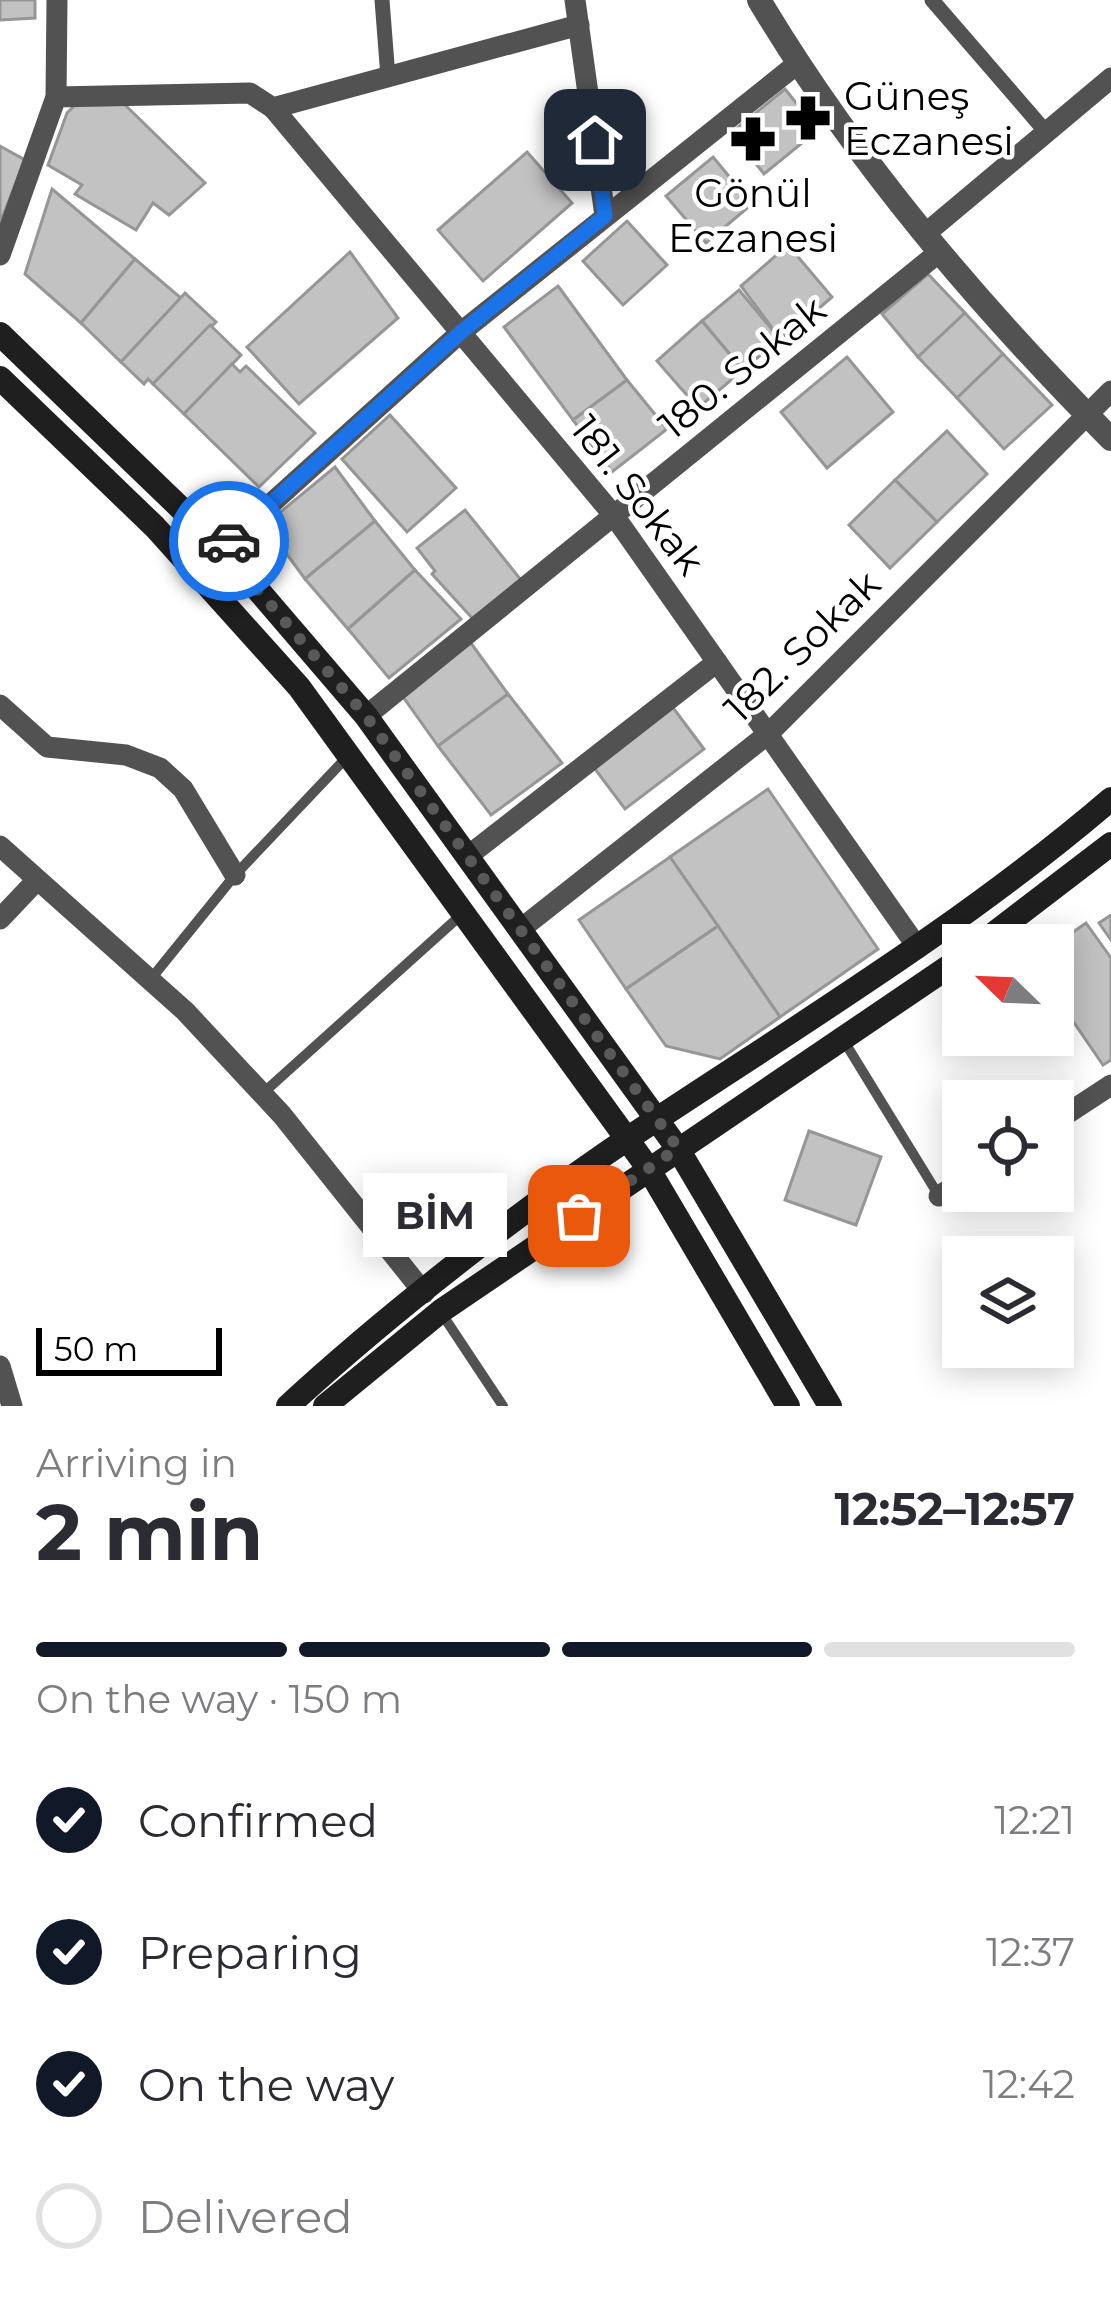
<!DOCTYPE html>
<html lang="en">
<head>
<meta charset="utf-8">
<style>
	:root { --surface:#fff; --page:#f7f7f7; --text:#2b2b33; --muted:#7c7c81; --line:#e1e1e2; --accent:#111827 }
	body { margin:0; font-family:Montserrat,sans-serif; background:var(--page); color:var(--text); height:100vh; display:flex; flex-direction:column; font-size:45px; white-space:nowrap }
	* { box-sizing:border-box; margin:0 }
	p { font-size:39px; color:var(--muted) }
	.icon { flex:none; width:66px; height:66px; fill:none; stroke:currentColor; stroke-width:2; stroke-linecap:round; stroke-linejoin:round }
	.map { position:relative; height:1406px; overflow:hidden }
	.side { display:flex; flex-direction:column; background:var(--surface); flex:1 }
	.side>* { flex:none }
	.needle { width:78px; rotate:293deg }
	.buttons { position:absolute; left:942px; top:924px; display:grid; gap:24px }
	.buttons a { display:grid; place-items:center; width:132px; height:132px; border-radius:0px; background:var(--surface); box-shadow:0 6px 30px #0003; font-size:60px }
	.scale { position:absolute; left:36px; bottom:30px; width:186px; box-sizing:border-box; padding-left:12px; border:6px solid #000; border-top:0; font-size:33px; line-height:42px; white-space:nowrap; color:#000; -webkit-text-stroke:9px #fff; paint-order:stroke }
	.pin { position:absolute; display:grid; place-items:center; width:102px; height:102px; color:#fff; margin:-51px; border-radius:24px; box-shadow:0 6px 18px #0006 }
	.courier { position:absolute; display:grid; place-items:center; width:120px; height:120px; margin:-60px; border:9px solid #1a73e8; border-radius:50%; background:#fff; color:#222; box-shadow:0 3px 15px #0007 }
	.bubble { position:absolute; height:84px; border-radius:0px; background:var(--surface); box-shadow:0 6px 30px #0003; font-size:39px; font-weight:700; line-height:84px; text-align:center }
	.overview em { font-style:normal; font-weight:700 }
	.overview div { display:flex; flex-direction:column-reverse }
	.overview { display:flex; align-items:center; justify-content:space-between; height:204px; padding:0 36px }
	h1 { font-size:78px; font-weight:700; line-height:90px }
	.bar { display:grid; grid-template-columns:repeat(4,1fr); gap:18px 12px; align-content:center; height:144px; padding:0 36px }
	.bar i { height:15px; border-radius:9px; background:var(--line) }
	.bar .on { background:var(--accent) }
	.bar p { grid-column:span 4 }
	ol { padding:0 36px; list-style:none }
	li { display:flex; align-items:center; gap:36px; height:132px }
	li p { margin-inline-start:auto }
	li .icon { padding:12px; border-radius:50%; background:var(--accent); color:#fff; stroke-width:4 }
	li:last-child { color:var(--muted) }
	li i { width:66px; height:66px; border:6px solid var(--line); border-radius:50% }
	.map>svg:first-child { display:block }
</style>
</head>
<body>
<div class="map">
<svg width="1111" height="1406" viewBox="0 0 1111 1406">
	<rect width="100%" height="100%" fill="#fff"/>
	<g fill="#c2c2c2" stroke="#969696" stroke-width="3">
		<polygon points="0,0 35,0 35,18 0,20"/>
		<polygon points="785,89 818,130 764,174 731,133"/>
		<polygon points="119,99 205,183 169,215 153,203 136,230 75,194 82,185 48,165 67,113 77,103"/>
		<polygon points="0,146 25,160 0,223"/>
		<polygon points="527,152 572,203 483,281 438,230"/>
		<polygon points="713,157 752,204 706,243 666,196"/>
		<polygon points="52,189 135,259 81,323 25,274"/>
		<polygon points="627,221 667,265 623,305 583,261"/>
		<polygon points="788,245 832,297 786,337 783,331 778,336 741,286"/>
		<polygon points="350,252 398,318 299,404 247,347"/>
		<polygon points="135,259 181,298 121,362 81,323"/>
		<polygon points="928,274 965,313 918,357 882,314"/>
		<polygon points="558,286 627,380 573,420 504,327"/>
		<polygon points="739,290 780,339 743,370 702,321"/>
		<polygon points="185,293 216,322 153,384 148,379 144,384 121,362"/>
		<polygon points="965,313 1003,354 957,398 918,357"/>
		<polygon points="702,321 743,370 698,408 657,361"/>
		<polygon points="210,325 241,355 184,414 153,384"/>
		<polygon points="1003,354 1052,405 1004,449 957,398"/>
		<polygon points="847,357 893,412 827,468 781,412"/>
		<polygon points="232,364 240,372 246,366 315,433 259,487 184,414"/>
		<polygon points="627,380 667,429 612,472 573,420"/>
		<polygon points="390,415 456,488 407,532 342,459"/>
		<polygon points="947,431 987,474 937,522 895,480"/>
		<polygon points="335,467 375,521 305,579 275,538 272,519"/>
		<polygon points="895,480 937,522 890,568 849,525"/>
		<polygon points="465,510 521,580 473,619 432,574 435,571 417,548"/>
		<polygon points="375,521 415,570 348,629 305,579"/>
		<polygon points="415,570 461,619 389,678 348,629"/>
		<polygon points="468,639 508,694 438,746 401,694"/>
		<polygon points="508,694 562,763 491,815 438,746"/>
		<polygon points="671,705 704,749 625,809 592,765"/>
		<polygon points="768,789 878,949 780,1017 670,857"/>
		<polygon points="670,857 718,926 626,989 579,920"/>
		<polygon points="1111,915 1111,940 1099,923"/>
		<polygon points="1086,923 1111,958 1111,1060 1103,1065 1053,992 1053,946"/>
		<polygon points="718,926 780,1017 720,1059 666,1046 626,989"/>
		<polygon points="809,1131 881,1157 856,1225 785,1200"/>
	</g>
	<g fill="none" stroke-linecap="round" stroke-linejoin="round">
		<g stroke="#525252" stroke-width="10">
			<polyline points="150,980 235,875 346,758"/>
			<polyline points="844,1041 939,1196"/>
			<polyline points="262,1094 461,915"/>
			<polyline points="442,1314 503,1406"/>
		</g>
		<g stroke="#525252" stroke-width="15">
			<polyline points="382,0 388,77"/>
			<polyline points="932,0 1046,132"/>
		</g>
		<g stroke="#525252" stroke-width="21">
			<polyline points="575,0 605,216"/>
			<polyline points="56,97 250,93 273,108 579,25"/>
			<polyline points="273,108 615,517 918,948"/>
			<polyline points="925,234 1111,78"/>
			<polyline points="0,255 56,97 57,0"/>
			<polyline points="222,548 460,333 797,64"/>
			<polyline points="0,705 47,747 126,755 160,768 183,789 235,875"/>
			<polyline points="366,716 938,253"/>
			<polyline points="0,846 185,1011 282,1115 424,1293"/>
			<polyline points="468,856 717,662"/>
			<polyline points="0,919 37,880"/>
			<polyline points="522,928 768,734 1111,391"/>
			<polyline points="1053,1123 1111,1085"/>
			<polyline points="939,1196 963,1181"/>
			<polyline points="0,1366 12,1406"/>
		</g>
		<path stroke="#525252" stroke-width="24" d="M 759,0 C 855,161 979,306 1111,439"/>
		<g stroke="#1f1f1f" stroke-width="24">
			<polyline points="0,334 222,548 366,716 678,1149 830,1406"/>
			<polyline points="0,378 155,527 299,687 648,1168 788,1406"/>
			<polyline points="979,945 1111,844"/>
			<path d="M 288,1406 C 388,1314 520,1211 633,1135 C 795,1027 963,926 1111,799"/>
			<polyline points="325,1406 441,1311 963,957"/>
		</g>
	</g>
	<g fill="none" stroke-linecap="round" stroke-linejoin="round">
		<polyline stroke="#595959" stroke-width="12" stroke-dasharray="0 21.6" points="229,541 222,548 366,716 678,1148 579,1216"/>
		<polyline stroke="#1a73e8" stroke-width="15" points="229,541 460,333 605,216 595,140"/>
	</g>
	<defs>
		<g id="pharmacy-bare" transform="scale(3.6)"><path d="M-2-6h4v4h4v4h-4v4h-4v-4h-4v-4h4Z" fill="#000" stroke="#fff" stroke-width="2.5" paint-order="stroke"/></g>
	</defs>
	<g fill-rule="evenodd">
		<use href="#pharmacy-bare" x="808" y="118"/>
		<use href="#pharmacy-bare" x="753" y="139"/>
	</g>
	<g text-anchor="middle" stroke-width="9" stroke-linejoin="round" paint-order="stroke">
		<g font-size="39" fill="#000" stroke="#fff" text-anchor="start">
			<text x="844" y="110">Güneş<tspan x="844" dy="45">Eczanesi</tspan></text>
			<text x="753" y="207" text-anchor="middle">Gönül<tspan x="753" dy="45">Eczanesi</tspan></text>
		</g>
		<g font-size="39" fill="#000" stroke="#fff">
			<text transform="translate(742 367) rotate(-39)" y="14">180. Sokak</text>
			<text transform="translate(638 495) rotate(52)" y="14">181. Sokak</text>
			<text transform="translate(802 646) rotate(-44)" y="14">182. Sokak</text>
		</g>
	</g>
</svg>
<div class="buttons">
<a><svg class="needle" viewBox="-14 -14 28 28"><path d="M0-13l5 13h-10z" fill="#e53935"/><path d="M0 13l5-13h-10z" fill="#7c7c81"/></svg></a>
<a><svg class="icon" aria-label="locate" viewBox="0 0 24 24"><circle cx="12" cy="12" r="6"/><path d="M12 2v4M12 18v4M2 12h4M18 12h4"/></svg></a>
<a><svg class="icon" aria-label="layers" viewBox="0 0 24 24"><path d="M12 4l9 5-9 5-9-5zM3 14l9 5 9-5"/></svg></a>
</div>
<div class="scale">50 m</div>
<div class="pin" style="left:579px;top:1216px;background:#ea580c"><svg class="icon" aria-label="bag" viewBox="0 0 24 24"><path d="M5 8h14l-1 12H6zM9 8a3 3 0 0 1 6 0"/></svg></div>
<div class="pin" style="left:595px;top:140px;background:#1f2937"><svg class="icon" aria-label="home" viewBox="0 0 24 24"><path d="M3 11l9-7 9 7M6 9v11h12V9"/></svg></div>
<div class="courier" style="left:229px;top:541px"><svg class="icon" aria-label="car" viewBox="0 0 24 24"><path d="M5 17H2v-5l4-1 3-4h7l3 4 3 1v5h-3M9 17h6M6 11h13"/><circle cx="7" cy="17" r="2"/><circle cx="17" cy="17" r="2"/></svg></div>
<div class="bubble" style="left:363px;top:1173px;width:144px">BİM</div>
</div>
<section class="side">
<div class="overview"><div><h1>2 min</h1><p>Arriving in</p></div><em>12:52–12:57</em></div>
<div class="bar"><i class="on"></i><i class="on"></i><i class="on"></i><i></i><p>On the way · 150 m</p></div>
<ol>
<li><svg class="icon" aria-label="check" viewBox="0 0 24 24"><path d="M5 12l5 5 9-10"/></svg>Confirmed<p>12:21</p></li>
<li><svg class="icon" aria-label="check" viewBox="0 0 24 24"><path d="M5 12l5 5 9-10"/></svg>Preparing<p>12:37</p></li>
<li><svg class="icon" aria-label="check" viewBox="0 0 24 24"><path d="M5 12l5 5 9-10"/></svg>On the way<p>12:42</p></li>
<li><i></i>Delivered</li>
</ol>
</section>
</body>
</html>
